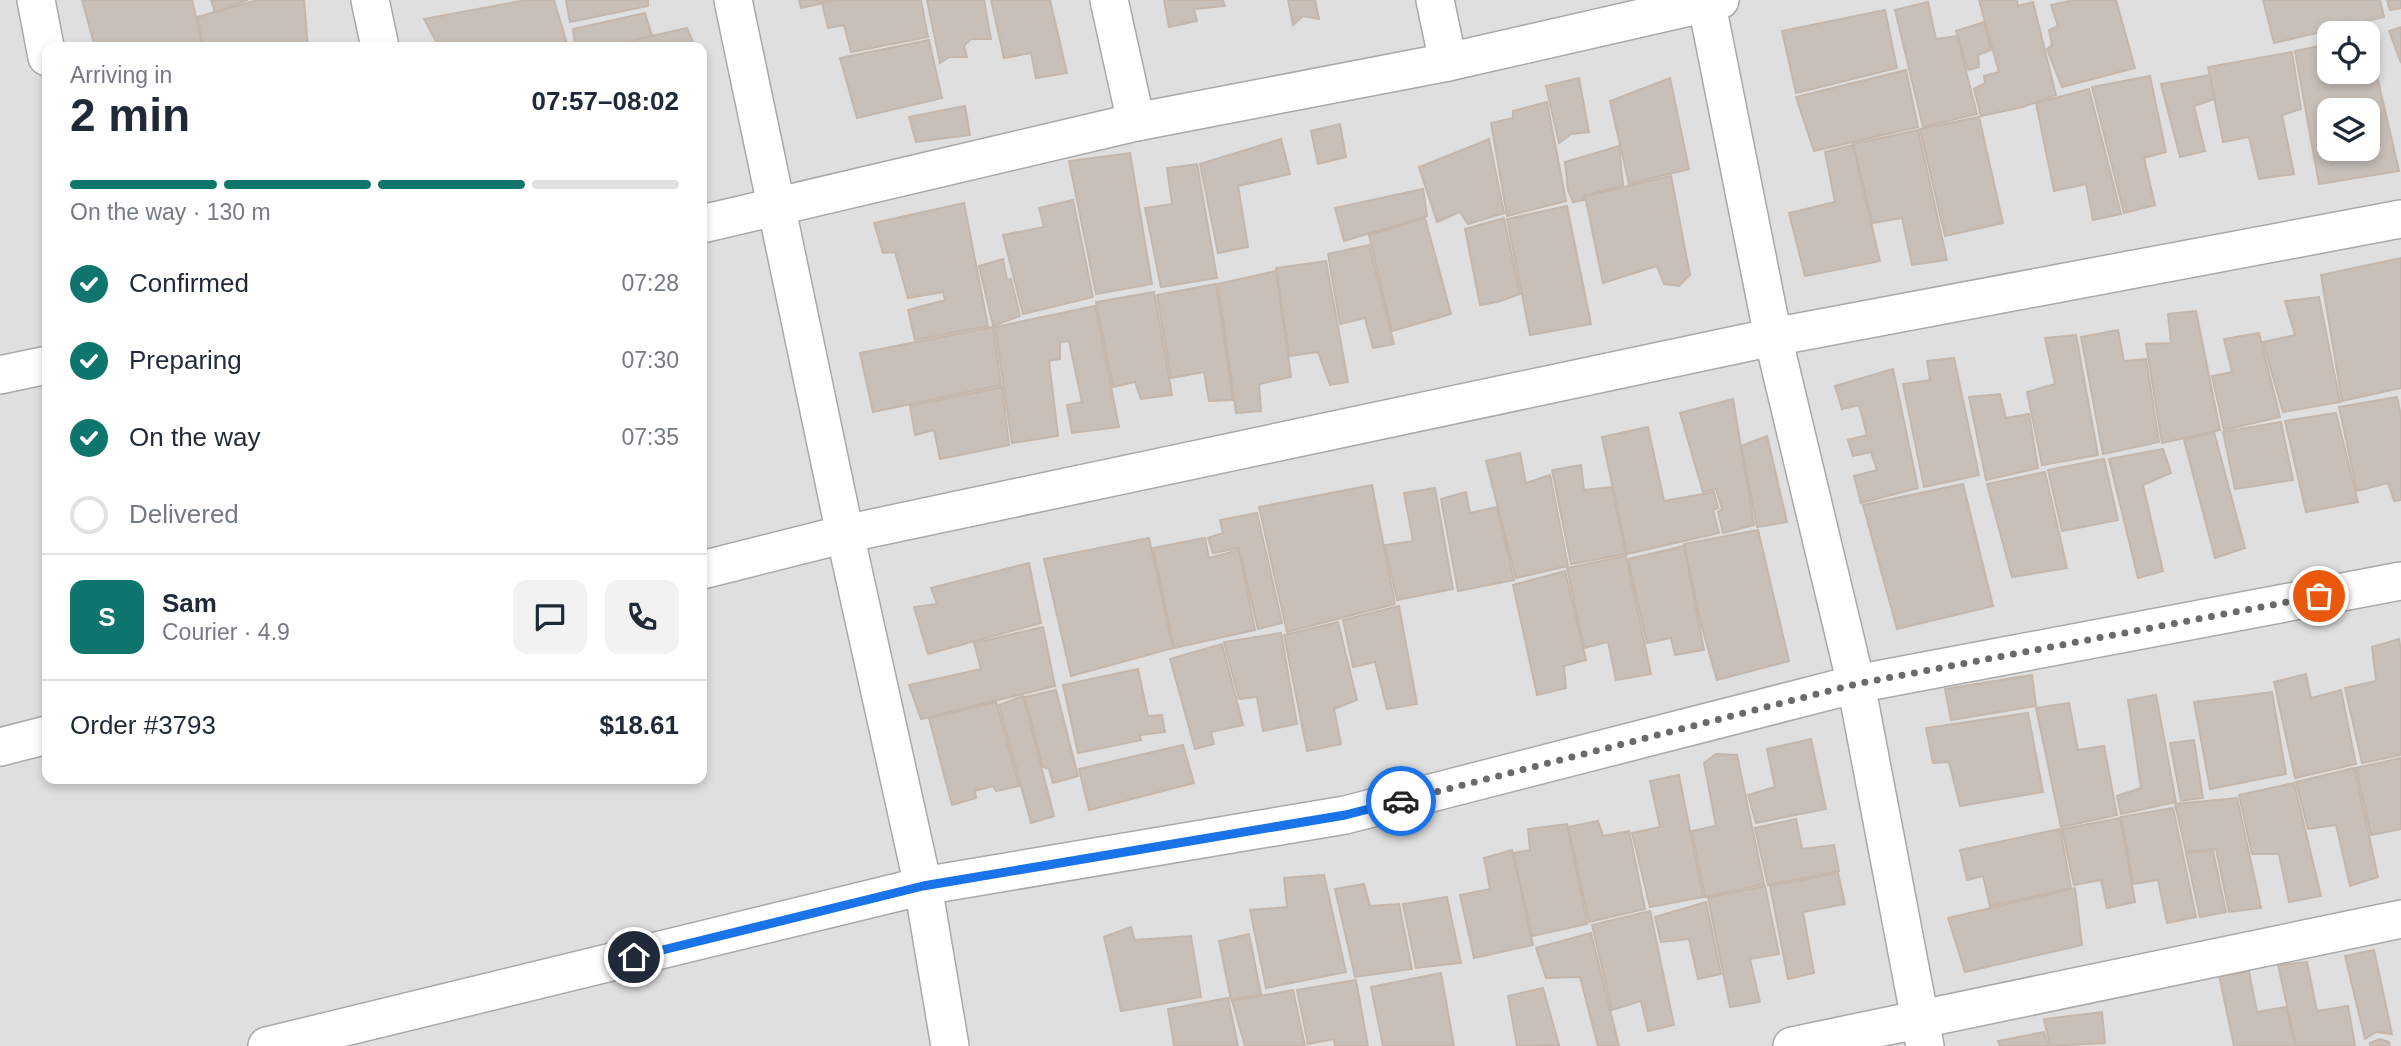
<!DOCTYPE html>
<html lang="en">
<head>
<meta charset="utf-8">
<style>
	:root { --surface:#fff; --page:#f2f2f3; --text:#1f2937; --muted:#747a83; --line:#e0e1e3; --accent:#0f766e }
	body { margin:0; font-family:Helvetica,sans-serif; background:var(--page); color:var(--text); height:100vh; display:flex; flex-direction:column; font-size:26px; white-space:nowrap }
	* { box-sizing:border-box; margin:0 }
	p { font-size:23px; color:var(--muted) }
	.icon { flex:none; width:38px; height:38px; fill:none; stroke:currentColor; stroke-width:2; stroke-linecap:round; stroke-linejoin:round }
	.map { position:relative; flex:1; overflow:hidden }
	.sheet { position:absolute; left:42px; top:42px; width:665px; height:742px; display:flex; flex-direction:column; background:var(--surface); border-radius:14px; box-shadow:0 4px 10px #0003 }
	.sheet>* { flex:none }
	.fabs { position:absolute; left:2317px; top:21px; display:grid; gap:14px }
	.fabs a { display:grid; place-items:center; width:63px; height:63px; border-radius:14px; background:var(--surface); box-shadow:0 4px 10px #0003; font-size:35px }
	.pin { position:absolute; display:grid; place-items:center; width:60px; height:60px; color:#fff; margin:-30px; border:4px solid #fff; border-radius:50%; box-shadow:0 2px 7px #0007 }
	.courier { position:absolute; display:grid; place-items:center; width:70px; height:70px; margin:-35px; border:5px solid #1a73e8; border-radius:50%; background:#fff; color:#222; box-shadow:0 2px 9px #0007 }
	.head em { font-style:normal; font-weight:700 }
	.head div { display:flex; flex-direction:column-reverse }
	.head { display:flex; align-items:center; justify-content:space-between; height:119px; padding:0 28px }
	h1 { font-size:46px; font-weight:700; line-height:52px }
	.bar { display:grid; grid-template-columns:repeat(4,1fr); gap:10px 7px; align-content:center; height:84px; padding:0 28px }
	.bar i { height:9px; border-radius:5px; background:var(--line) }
	.bar .active { background:var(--accent) }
	.bar p { grid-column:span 4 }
	.line { display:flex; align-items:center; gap:18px; padding:0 28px; border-top:2px solid var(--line) }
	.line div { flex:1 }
	.round { display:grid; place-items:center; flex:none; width:74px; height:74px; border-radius:14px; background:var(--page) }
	ol { padding:0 28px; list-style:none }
	li { display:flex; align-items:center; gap:21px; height:77px }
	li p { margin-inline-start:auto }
	li .icon { padding:7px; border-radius:50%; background:var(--accent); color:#fff; stroke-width:4 }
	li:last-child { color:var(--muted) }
	li i { width:38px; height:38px; border:4px solid var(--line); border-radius:50% }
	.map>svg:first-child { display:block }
</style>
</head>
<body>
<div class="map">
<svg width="2401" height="1046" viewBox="0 0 2401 1046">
	<rect width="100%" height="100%" fill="#f2efe9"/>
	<path fill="#e0dfdf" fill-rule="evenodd" d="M 0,0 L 2401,0 L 2401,1046 L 0,1046 ZM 2329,33 L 2368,33 L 2368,72 L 2329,72 ZM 47,47 L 702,47 L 702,779 L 47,779 ZM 2329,110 L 2368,110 L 2368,149 L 2329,149 Z"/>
	<g fill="#c7bfb8" stroke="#c4b6ab" stroke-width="2" fill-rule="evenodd">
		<polygon points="82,0 192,0 203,47 95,47"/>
		<polygon points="211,0 248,0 215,12"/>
		<polygon points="258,0 304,0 308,47 203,47 197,17"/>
		<polygon points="526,0 554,0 568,47 439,47 424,19"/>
		<polygon points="566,0 648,0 648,6 570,22"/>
		<polygon points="799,0 837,0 801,8"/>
		<polygon points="837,0 921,0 928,37 851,52 844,25 828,28 822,3"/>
		<polygon points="927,0 984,0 991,39 971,39 964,46 967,57 949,57 940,63"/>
		<polygon points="991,0 1050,0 1067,73 1036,78 1031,53 1004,58"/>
		<polygon points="1164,0 1223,0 1225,6 1194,9 1197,21 1169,27"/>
		<polygon points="1288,0 1315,0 1319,19 1303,16 1293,25"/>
		<polygon points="1979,0 2017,0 2018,6 2033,2 2056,95 2023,107 1981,116 1974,89 1985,83 1984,76 1999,72"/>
		<polygon points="2074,0 2116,0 2135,68 2062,87 2047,49 2052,45 2049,30 2058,26 2051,5"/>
		<polygon points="2263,0 2380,0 2384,17 2274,43"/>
		<polygon points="2387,0 2401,0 2401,8 2390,10"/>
		<polygon points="1928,2 1936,39 1957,36 1977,114 1923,127 1895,10"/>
		<polygon points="1885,10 1897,68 1796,93 1782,31"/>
		<polygon points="645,13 652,36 605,47 575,47 573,29"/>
		<polygon points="1984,22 1991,50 1978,55 1979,67 1968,70 1956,31"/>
		<polygon points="2401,27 2401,63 2389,31"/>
		<polygon points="687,28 695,47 605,47 652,36"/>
		<path d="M 2368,37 L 2399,171 L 2319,184 L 2295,51 L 2329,44 L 2329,72 L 2368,72 ZM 2329,110 L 2368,110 L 2368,149 L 2329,149 Z"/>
		<polygon points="929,40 942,98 857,118 840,58"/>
		<polygon points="2292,52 2301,109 2282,115 2294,174 2259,179 2249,137 2223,142 2208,67"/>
		<polygon points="1906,70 1918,127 1814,151 1796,97"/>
		<polygon points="2210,75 2214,99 2194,106 2205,151 2180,157 2161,84"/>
		<polygon points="2150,76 2166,152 2144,158 2155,205 2124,213 2092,87"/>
		<polygon points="1579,78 1589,132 1571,134 1559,143 1546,86"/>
		<polygon points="1670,78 1689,169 1629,184 1610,101"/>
		<polygon points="2089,89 2121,214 2093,220 2086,184 2054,191 2036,103"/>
		<polygon points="1547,102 1566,201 1507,216 1491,123 1513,118 1513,111"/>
		<polygon points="965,106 970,135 916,142 909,117"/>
		<polygon points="1979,117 2003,223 1945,236 1920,129"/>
		<polygon points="1340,124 1346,157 1318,164 1311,131"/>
		<polygon points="1918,130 1947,260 1912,265 1902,218 1872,223 1853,144"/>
		<polygon points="1281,139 1290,174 1238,186 1248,247 1218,253 1200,164"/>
		<polygon points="1489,139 1504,213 1468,224 1460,212 1437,222 1419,167"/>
		<polygon points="1853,145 1880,261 1805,276 1789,213 1835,202 1825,152"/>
		<polygon points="1619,146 1623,185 1584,196 1584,200 1573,202 1568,190 1565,162"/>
		<polygon points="1130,153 1152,284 1096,294 1069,161"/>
		<polygon points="1197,164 1217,278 1161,287 1145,208 1172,204 1167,168"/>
		<polygon points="1671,176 1690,275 1679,286 1664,284 1657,266 1603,283 1585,196"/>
		<polygon points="1423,189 1427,216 1344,241 1335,208"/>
		<polygon points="1073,200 1093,297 1023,314 1003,235 1044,227 1039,208"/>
		<polygon points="964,203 988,326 915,340 908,310 945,300 943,292 908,298 895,252 883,253 874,223"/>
		<polygon points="1567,206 1591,324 1530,335 1507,219"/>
		<polygon points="1425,218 1451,314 1392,331 1369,235"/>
		<polygon points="1504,218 1520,294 1497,302 1480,305 1465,229"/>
		<polygon points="1369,245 1394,344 1373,348 1365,318 1340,324 1328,254"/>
		<polygon points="2401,258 2401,388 2342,401 2321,275"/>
		<polygon points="1003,259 1007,280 1011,279 1020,316 993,326 979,266"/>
		<polygon points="1326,261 1348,382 1330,385 1318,352 1289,356 1276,268"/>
		<polygon points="1276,271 1291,377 1259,384 1261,411 1236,413 1218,284"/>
		<polygon points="1216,284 1233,400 1209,401 1204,372 1171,378 1157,295"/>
		<polygon points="1154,292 1172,395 1141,399 1135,382 1113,387 1096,302"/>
		<polygon points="2319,297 2340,402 2283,412 2263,342 2295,335 2285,301"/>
		<polygon points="1095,306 1119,427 1072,433 1067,405 1082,402 1069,341 1060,342 1060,359 1049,361 1058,436 1012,443 995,327"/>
		<polygon points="2196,311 2220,430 2162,443 2146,344 2171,343 2168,314"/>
		<polygon points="993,327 1001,385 873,412 860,353"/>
		<polygon points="2118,330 2124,361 2146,359 2159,442 2103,454 2081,337"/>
		<polygon points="2259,333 2280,417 2224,430 2212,376 2232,372 2224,339"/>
		<polygon points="2076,335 2098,455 2042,465 2027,392 2055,384 2045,338"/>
		<polygon points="1954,358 1979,475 1924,487 1903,384 1930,380 1927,361"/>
		<polygon points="1893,369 1918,488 1861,503 1854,476 1877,470 1871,452 1853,456 1848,440 1867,435 1859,405 1842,409 1835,386"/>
		<polygon points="1002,387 1009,445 940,459 934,430 915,435 910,406"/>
		<polygon points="2000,394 2006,418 2029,414 2038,468 1986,480 1969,397"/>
		<polygon points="2397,397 2401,416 2401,500 2394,501 2388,483 2357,491 2339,407"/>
		<polygon points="1733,399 1754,525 1723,533 1718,512 1722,509 1716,489 1703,492 1680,413"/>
		<polygon points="2336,413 2358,502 2306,512 2285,421"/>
		<polygon points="2281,422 2293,480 2235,489 2223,432"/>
		<polygon points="1648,427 1664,501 1714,492 1718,508 1713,510 1719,533 1627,554 1602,437"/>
		<polygon points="2214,432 2245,548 2215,558 2184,440"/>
		<polygon points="1767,436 1787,522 1757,527 1741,446"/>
		<polygon points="2163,449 2171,473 2143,485 2163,571 2138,578 2109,459"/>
		<polygon points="1520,453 1526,483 1550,475 1568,566 1516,578 1486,461"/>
		<polygon points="2104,459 2118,520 2062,531 2048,470"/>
		<polygon points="1581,465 1584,490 1612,487 1626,554 1571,564 1552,470"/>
		<polygon points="2045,472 2067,568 2012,577 1987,484"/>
		<polygon points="1963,484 1993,606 1897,629 1863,505"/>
		<polygon points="1372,485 1395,604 1287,632 1259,507"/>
		<polygon points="1435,488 1453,589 1397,600 1385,545 1413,541 1404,493"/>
		<polygon points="1466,492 1470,513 1497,507 1514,580 1458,591 1441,499"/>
		<polygon points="1257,513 1282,623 1258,629 1239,548 1213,553 1208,538 1223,533 1220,520"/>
		<polygon points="1758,530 1789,661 1717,680 1701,624 1684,544"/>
		<polygon points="1149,538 1173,648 1071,676 1044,559"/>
		<polygon points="1205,538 1209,558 1239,550 1255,630 1174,648 1153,548"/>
		<polygon points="1684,546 1704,650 1675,655 1671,638 1647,643 1628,559"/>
		<polygon points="1626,556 1651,674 1616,680 1608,642 1584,648 1567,568"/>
		<polygon points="1029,563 1041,623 928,654 914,607 937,604 931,588"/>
		<polygon points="1565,571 1586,660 1564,666 1566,688 1537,695 1513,585"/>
		<polygon points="1399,606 1417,704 1387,709 1375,662 1353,667 1343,620"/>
		<polygon points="1338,622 1357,700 1334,709 1341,744 1307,751 1284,635"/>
		<polygon points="1043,627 1055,686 921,719 909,685 981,669 974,643"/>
		<polygon points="1281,633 1297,724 1263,731 1257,697 1239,699 1224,642"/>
		<polygon points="2399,639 2401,651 2401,755 2362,763 2345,688 2376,681 2372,647"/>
		<polygon points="1222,644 1243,725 1211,732 1214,744 1195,749 1170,659"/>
		<polygon points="1138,669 1148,716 1162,715 1165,732 1140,735 1141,740 1078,753 1063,685"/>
		<polygon points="2306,674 2311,698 2341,690 2356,764 2295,778 2274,682"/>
		<polygon points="2032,675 2036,706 1951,720 1945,689"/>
		<polygon points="1056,690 1078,776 1053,783 1049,769 1043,767 1025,697"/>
		<polygon points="2272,692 2286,774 2210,789 2194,702"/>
		<polygon points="2156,695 2176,802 2121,814 2117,796 2141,788 2128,700"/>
		<polygon points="1023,696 1054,816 1031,823 999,705"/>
		<polygon points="996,702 1019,786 996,791 993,786 975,791 976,798 952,805 929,718"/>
		<polygon points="2069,703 2078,750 2104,746 2117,815 2061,827 2036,708"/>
		<polygon points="2028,713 2043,792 1960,806 1949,762 1933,763 1926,728"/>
		<polygon points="1811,739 1826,809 1756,823 1748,795 1775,787 1767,749"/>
		<polygon points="2194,740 2203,798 2181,801 2170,743"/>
		<polygon points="1183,745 1194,783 1089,810 1079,769"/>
		<polygon points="1716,754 1737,755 1764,884 1705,897 1692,831 1716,826 1704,763"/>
		<polygon points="2401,758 2401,829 2371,835 2356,768"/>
		<polygon points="2354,768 2378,877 2350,886 2336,825 2308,829 2296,782"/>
		<polygon points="1679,775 1703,897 1650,907 1632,833 1660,827 1650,781"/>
		<polygon points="2294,783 2321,896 2289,902 2279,854 2252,854 2239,795"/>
		<polygon points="2237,798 2261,908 2229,912 2216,849 2186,852 2175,804"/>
		<polygon points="2173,808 2196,917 2167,923 2158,880 2133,884 2121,817"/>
		<polygon points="2120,818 2135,902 2107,908 2101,880 2074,885 2062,829"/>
		<polygon points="1796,819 1802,849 1834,845 1839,871 1768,885 1755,828"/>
		<polygon points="1598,821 1603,836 1629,831 1645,909 1589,922 1568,827"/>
		<polygon points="1567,824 1587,924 1532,936 1513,853 1530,850 1528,829"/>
		<polygon points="2060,829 2071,888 1990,906 1983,876 1967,880 1960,850"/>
		<polygon points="1512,850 1533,945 1474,958 1460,895 1490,889 1484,858"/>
		<polygon points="2213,851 2226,912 2200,917 2186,853"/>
		<polygon points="1838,873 1845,904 1803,912 1814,973 1788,979 1770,886"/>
		<polygon points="1324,875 1346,972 1266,988 1250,910 1287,907 1284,878"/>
		<polygon points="1364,884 1370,906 1399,904 1412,969 1355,977 1335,889"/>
		<polygon points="1765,886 1779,954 1750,959 1760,1002 1730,1007 1708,898"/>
		<polygon points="2075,888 2082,945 1965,972 1948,918"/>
		<polygon points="1447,897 1461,963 1416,968 1403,904"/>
		<polygon points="1706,902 1721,974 1698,979 1689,939 1661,942 1655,917"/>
		<polygon points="1650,911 1674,1025 1648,1031 1641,1001 1612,1010 1592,925"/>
		<polygon points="1131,927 1135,940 1191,936 1201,997 1121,1011 1104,937"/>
		<polygon points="1591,933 1619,1046 1598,1046 1580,977 1546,978 1536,948"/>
		<polygon points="1249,934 1261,994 1231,1000 1219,941"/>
		<polygon points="2374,950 2392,1034 2376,1032 2365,1039 2345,956"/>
		<polygon points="2307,962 2317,1011 2348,1006 2355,1046 2296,1046 2278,965"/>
		<polygon points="2249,972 2257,1012 2286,1007 2295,1046 2234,1046 2219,975"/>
		<polygon points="1441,973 1454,1046 1383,1046 1371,987"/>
		<polygon points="1356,980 1368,1046 1335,1046 1334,1039 1308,1044 1297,990"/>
		<polygon points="1543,988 1559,1045 1517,1046 1508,996"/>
		<polygon points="1293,990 1305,1046 1245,1046 1232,1001"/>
		<polygon points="1228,998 1238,1046 1174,1046 1168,1009"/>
		<polygon points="2102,1012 2105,1043 2050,1046 2044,1019"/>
		<polygon points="2044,1032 2048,1046 2000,1046 1998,1041"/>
		<polygon points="2380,1039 2389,1042 2390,1046 2370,1046 2370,1043"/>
	</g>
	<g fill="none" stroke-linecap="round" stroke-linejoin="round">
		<g stroke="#a9a9a9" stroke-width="40">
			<g id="street">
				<polyline points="36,0 47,57"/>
				<polyline points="370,0 380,47"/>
				<polyline points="733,0 845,534 923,886 950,1046"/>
				<polyline points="1109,0 1136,122"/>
				<polyline points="1435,0 1448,62"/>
				<polyline points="1706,0 1773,337 1856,684 1925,1046"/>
				<polyline points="702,224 1136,122 1448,62 1720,0"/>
				<polyline points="0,375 47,365"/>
				<polyline points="702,570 845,534 1773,337 2401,219"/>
				<polyline points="0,747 47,735"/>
				<polyline points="267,1046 923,886 1345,815 1856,684 2401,581"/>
				<polyline points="1792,1046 2401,919"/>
			</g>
		</g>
		<use href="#street" stroke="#fff" stroke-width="37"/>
	</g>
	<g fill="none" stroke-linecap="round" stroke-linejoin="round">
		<polyline stroke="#6b6a68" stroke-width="7" stroke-dasharray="0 12.6" points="1401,801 1856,684 2319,596"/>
		<polyline stroke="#1a73e8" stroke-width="9" points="634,957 923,886 1345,815 1401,801"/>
	</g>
</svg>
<div class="fabs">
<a><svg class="icon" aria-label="locate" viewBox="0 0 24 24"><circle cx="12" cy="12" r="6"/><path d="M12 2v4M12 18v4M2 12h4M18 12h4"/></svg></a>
<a><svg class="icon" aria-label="layers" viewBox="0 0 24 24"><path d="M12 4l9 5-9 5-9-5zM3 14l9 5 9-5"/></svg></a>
</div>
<div class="pin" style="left:2319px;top:596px;background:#ea580c"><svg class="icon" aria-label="bag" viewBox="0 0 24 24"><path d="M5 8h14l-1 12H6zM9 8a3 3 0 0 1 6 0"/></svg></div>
<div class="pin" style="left:634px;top:957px;background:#1f2937"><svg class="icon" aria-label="home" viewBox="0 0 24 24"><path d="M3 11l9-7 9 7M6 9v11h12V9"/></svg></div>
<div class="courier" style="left:1401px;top:801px"><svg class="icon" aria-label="car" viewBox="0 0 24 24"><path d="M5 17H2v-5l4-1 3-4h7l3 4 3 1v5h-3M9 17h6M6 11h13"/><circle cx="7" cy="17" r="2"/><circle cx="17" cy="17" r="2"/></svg></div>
<section class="sheet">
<div class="head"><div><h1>2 min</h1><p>Arriving in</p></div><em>07:57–08:02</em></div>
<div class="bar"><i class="active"></i><i class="active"></i><i class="active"></i><i></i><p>On the way · 130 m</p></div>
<ol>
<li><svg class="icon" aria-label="check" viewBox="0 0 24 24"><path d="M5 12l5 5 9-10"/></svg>Confirmed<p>07:28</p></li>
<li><svg class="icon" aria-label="check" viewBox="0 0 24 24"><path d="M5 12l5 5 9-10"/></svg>Preparing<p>07:30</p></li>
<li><svg class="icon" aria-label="check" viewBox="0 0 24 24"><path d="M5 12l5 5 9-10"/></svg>On the way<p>07:35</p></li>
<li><i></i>Delivered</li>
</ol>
<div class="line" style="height:126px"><b class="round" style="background:var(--accent);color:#fff">S</b><div><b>Sam</b><p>Courier · 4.9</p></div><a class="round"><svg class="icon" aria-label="chat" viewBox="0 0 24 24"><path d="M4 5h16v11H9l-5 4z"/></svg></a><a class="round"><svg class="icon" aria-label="phone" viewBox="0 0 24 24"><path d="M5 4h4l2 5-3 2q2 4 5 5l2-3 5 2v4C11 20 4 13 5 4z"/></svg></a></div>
<div class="line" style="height:91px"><div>Order #3793</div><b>$18.61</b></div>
</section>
</div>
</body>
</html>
